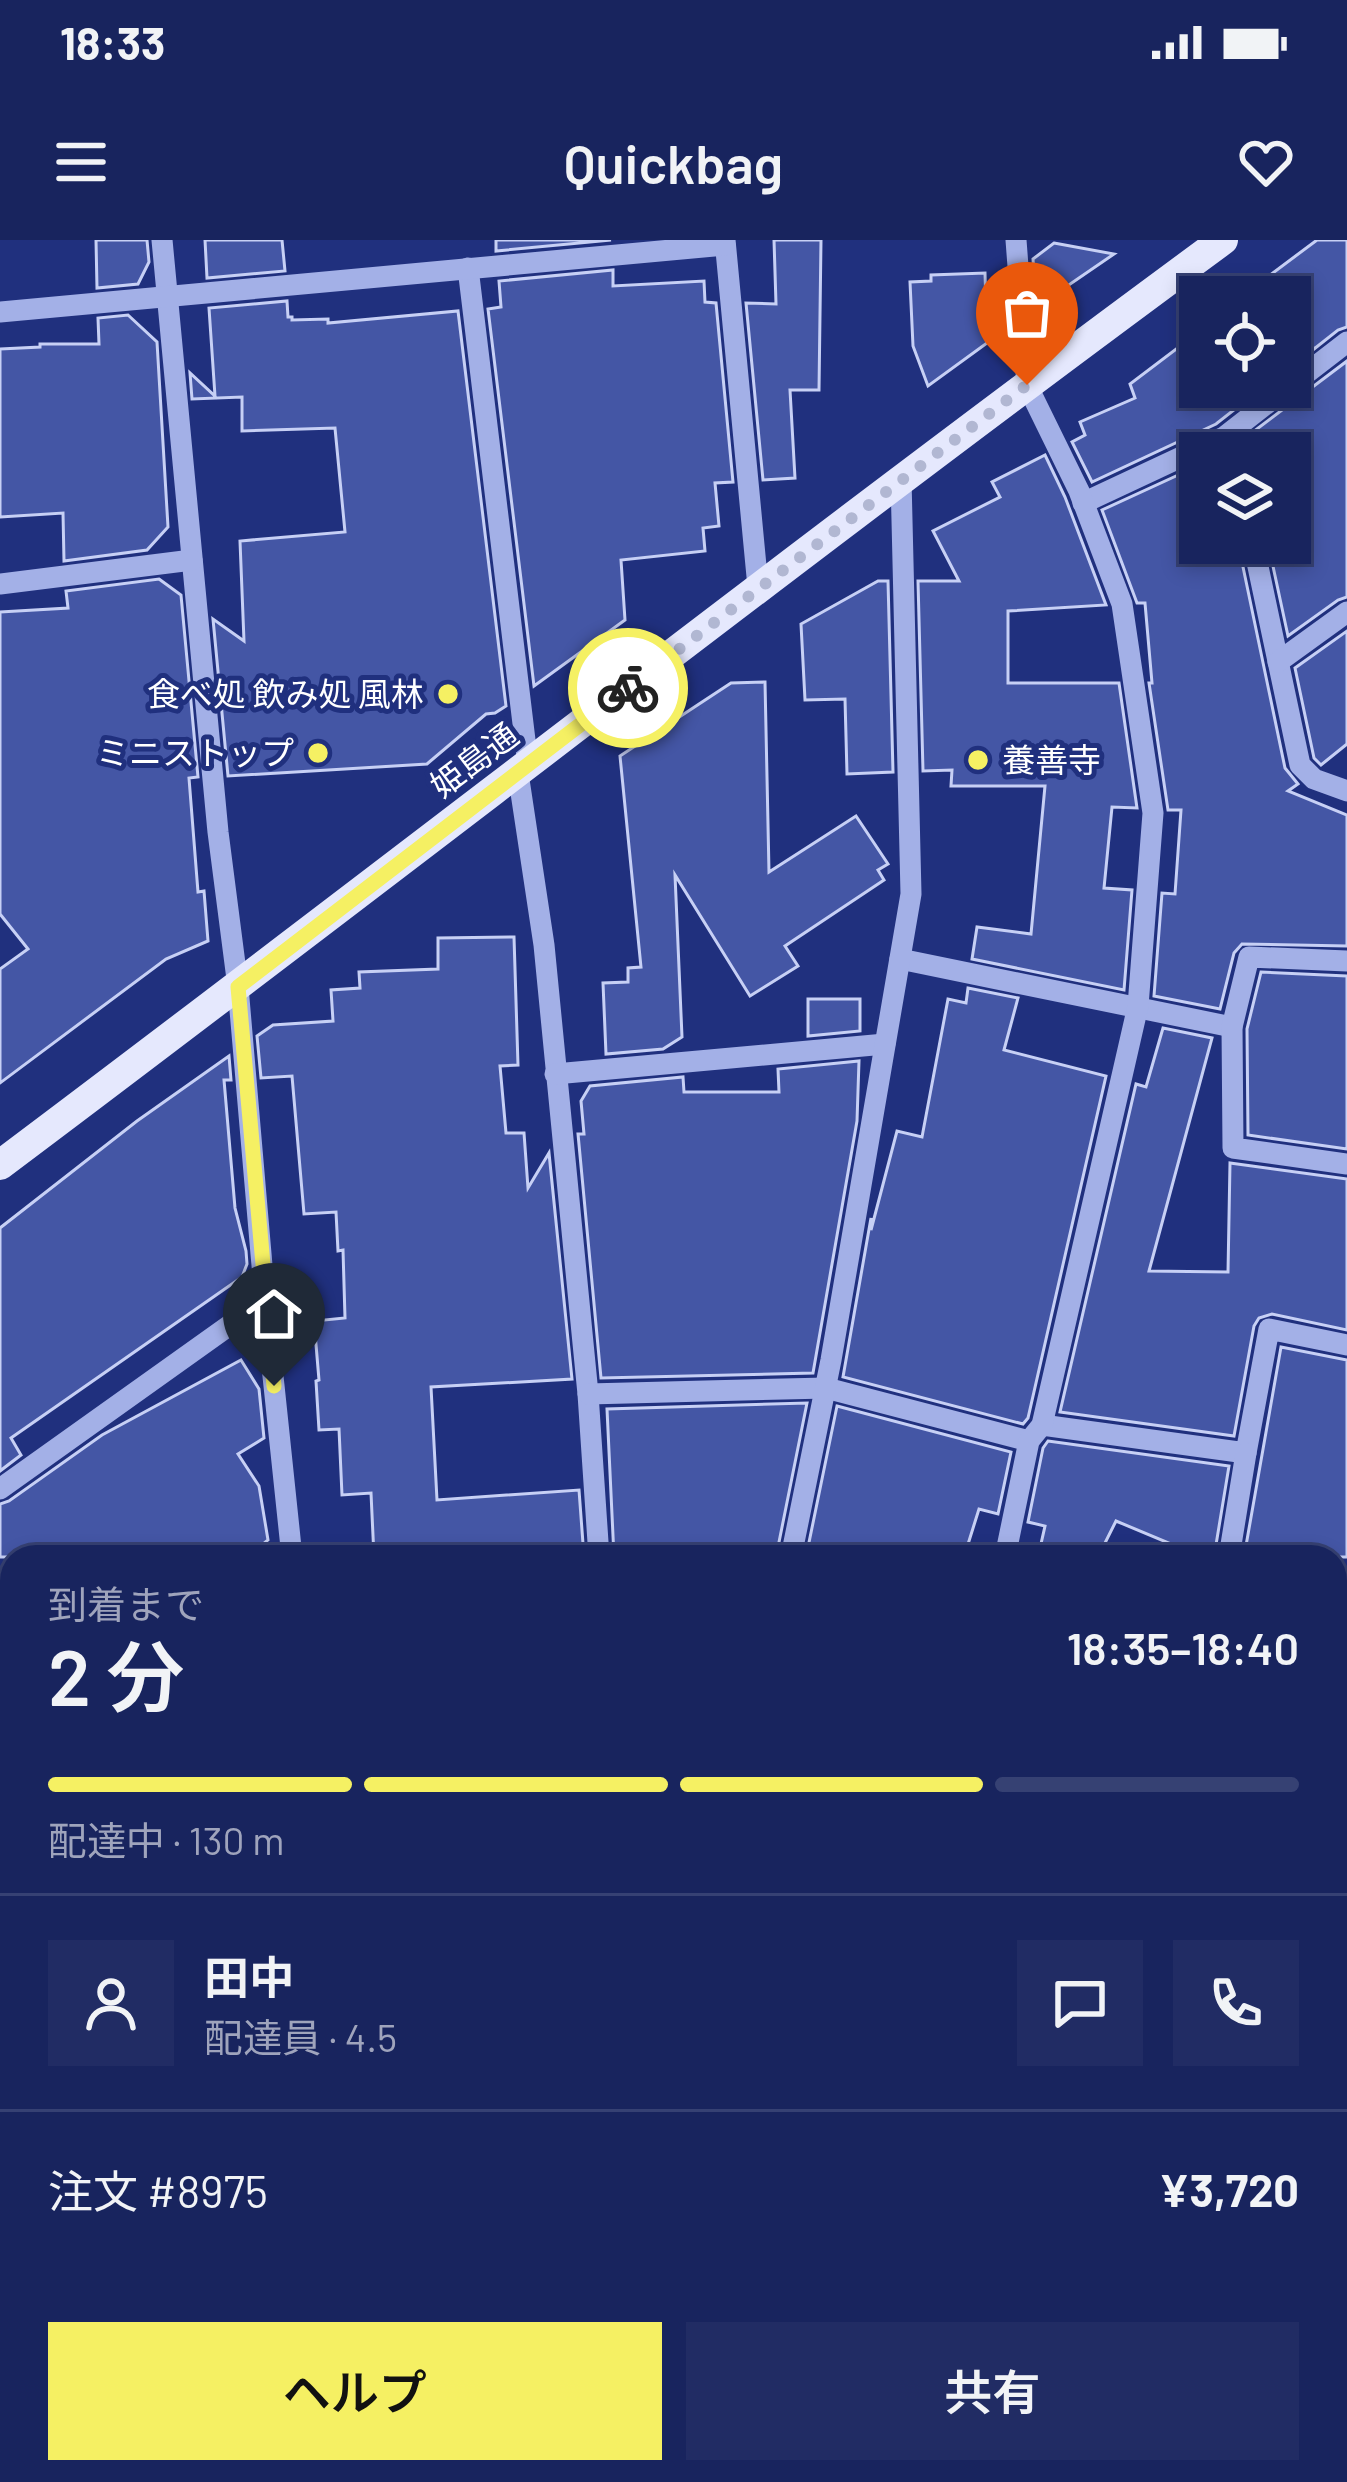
<!DOCTYPE html>
<html lang="ja">
<head>
<meta charset="utf-8">
<style>
	:root { --surface:#18245e; --page:#212c64; --text:#f1f3f6; --muted:#9fa4bc; --line:#364173; --accent:#f5f063 }
	body { margin:0; font-family:Barlow,"Noto Sans JP",sans-serif; background:var(--page); color:var(--text); height:100vh; display:flex; flex-direction:column; font-size:45px; white-space:nowrap }
	* { box-sizing:border-box; margin:0 }
	p { font-size:39px; color:var(--muted) }
	.icon { flex:none; width:66px; height:66px; fill:none; stroke:currentColor; stroke-width:2; stroke-linecap:round; stroke-linejoin:round }
	.map { position:relative; flex:1; overflow:hidden }
	.sheet { position:absolute; left:0px; top:1305px; width:1347px; height:939px; display:flex; flex-direction:column; background:var(--surface); border-radius:36px 36px 0 0; box-shadow:0 6px 18px #0003,0 0 0 3px var(--line) }
	.sheet>* { flex:none }
	.controls { position:absolute; left:1179px; top:36px; display:grid; gap:24px }
	.controls a { display:grid; place-items:center; width:132px; height:132px; border-radius:0px; background:var(--surface); box-shadow:0 6px 18px #0003,0 0 0 3px var(--line); font-size:60px }
	.pin { position:absolute; display:grid; place-items:center; width:102px; height:102px; color:#fff; margin:-123px -51px; border-radius:50% 50% 50% 0; rotate:-45deg; box-shadow:0 0 12px #0007 }
	.pin .icon { rotate:45deg }
	.courier { position:absolute; display:grid; place-items:center; width:120px; height:120px; margin:-60px; border:9px solid #f5f063; border-radius:50%; background:#fff; color:#222; box-shadow:0 3px 15px #0007 }
	.summary em { font-style:normal; font-weight:600 }
	.summary div { display:flex; flex-direction:column-reverse }
	.summary { display:flex; align-items:center; justify-content:space-between; height:204px; padding:0 48px }
	h1 { font-size:78px; font-weight:600; line-height:90px }
	.bar { display:grid; grid-template-columns:repeat(4,1fr); gap:18px 12px; align-content:center; height:144px; padding:0 48px }
	.bar i { height:15px; border-radius:9px; background:var(--line) }
	.bar .on { background:var(--accent) }
	.bar p { grid-column:span 4 }
	.line { display:flex; align-items:center; gap:30px; padding:0 48px; border-top:3px solid var(--line) }
	.line div { flex:1 }
	.round { display:grid; place-items:center; flex:none; width:126px; height:126px; border-radius:0px; background:var(--page) }
	.action { display:flex; gap:24px; margin-top:auto; padding:24px 48px }
	.action a { flex:1; height:138px; border-radius:0px; background:var(--accent); color:#111; font-size:48px; font-weight:600; line-height:138px; text-align:center }
	.action a+a { background:var(--page); color:var(--text) }
	.status { display:flex; justify-content:space-between; align-items:center; height:84px; padding:0 60px; background:var(--surface); direction:ltr }
	.status svg { height:33px; fill:currentColor }
	header { display:flex; justify-content:space-between; align-items:center; height:156px; padding:0 48px; background:var(--surface); font-size:54px; font-weight:600 }
	.map>svg:first-child { display:block }
</style>
</head>
<body>
<div class="status"><b>18:33</b><svg viewBox="0 0 49 12"><path d="M0 12V9h3v3zM5 12V6h3v6zM10 12V3h3v9zM15 12V0h3v12zM26 1h20v11H26zM47 4h2v5h-2z"/></svg></div>
<header><svg class="icon" aria-label="menu" viewBox="0 0 24 24"><path d="M4 6h16M4 12h16M4 18h16"/></svg>Quickbag<svg class="icon" aria-label="heart" viewBox="0 0 24 24"><path d="M12 20l-8-8c-3-5 5-10 8-4 3-6 11-1 8 4z"/></svg></header>
<div class="map">
<svg width="1347" height="2242" viewBox="0 0 1347 2242">
	<rect width="100%" height="100%" fill="#20307e"/>
	<g fill="#4456a5" stroke="#c7d0f5" stroke-width="3">
		<polygon points="96,0 147,0 149,22 138,44 97,48"/>
		<polygon points="205,0 282,0 285,31 207,38"/>
		<polygon points="496,0 611,0 496,11"/>
		<polygon points="774,0 821,0 819,150 790,150 795,238 763,240 746,63 776,64"/>
		<polygon points="1317,0 1347,0 1347,87 1338,90 1314,109 1290,77 1290,57 1274,57 1262,41"/>
		<polygon points="1054,3 1114,14 1044,62 1035,50 1033,19"/>
		<polygon points="613,30 613,46 704,41 705,62 716,63 733,242 715,243 719,286 703,288 705,311 621,320 625,380 534,446 488,69 501,67 499,41"/>
		<polygon points="985,33 987,103 928,146 913,106 910,42 931,41 931,35"/>
		<polygon points="287,61 288,77 292,77 292,80 328,79 328,83 458,71 506,466 495,473 486,474 427,524 228,536 213,379 244,401 240,301 345,292 335,188 242,191 242,157 192,159 190,133 215,156 209,68"/>
		<polygon points="128,75 157,102 168,287 147,310 64,321 63,273 0,277 0,109 40,107 40,104 99,104 98,78"/>
		<polygon points="1200,91 1200,147 1246,147 1253,155 1216,184 1092,242 1072,202 1085,195 1080,182 1135,158 1130,144"/>
		<polygon points="1347,121 1347,357 1338,360 1288,396 1268,303 1290,303 1290,213 1225,213"/>
		<polygon points="1045,215 1065,257 1106,365 1008,371 1008,443 1119,443 1137,568 1112,567 1104,648 1132,650 1124,750 972,719 977,687 1031,694 1045,546 951,546 952,530 923,531 918,341 959,341 933,291 1000,257 992,242"/>
		<polygon points="1200,225 1200,303 1238,303 1285,528 1298,544 1288,551 1347,575 1347,706 1242,704 1234,713 1220,769 1154,756 1162,653 1175,654 1181,570 1168,570 1149,443 1152,443 1145,363 1137,363 1102,270"/>
		<polygon points="159,339 181,355 198,537 189,538 198,652 204,651 208,701 166,719 0,843 0,729 28,709 0,674 0,372 68,368 66,351"/>
		<polygon points="878,341 888,341 893,532 847,534 845,459 805,460 801,384"/>
		<polygon points="1347,391 1347,504 1321,525 1314,518 1295,428"/>
		<polygon points="765,442 769,632 856,576 888,624 878,630 884,640 785,706 798,726 750,756 675,635 682,797 663,809 606,814 603,743 628,742 628,728 641,727 620,516 731,443"/>
		<polygon points="514,697 518,825 500,826 506,893 524,893 528,948 549,913 572,1139 431,1147 437,1260 579,1250 584,1317 374,1317 371,1253 342,1255 339,1189 319,1190 316,1141 319,1140 314,1081 345,1078 343,1010 338,1011 336,972 304,974 292,836 261,838 257,796 273,785 333,781 331,750 360,748 359,732 438,729 438,698"/>
		<polygon points="1261,732 1347,736 1347,909 1248,895 1247,789"/>
		<polygon points="968,748 1018,758 1004,810 1106,836 1028,1178 1023,1184 843,1137 871,978 871,990 897,891 922,897 948,759 966,763"/>
		<polygon points="808,759 860,759 860,791 808,796"/>
		<polygon points="1163,788 1212,798 1149,1031 1228,1032 1230,923 1347,939 1347,1090 1272,1074 1259,1078 1254,1086 1234,1196 1060,1172 1136,844 1146,847"/>
		<polygon points="229,816 231,840 224,840 235,968 246,1011 247,1024 242,1037 11,1198 21,1215 0,1231 0,988 137,881"/>
		<polygon points="859,821 857,881 813,1133 601,1138 578,894 584,894 581,861 590,846 683,837 684,852 779,852 778,829"/>
		<polygon points="1281,1107 1347,1120 1347,1317 1244,1317"/>
		<polygon points="241,1120 259,1149 264,1198 238,1214 259,1246 268,1300 247,1317 0,1317 0,1264 9,1261 102,1195"/>
		<polygon points="807,1163 776,1317 614,1317 607,1169"/>
		<polygon points="837,1166 1011,1212 998,1274 979,1269 964,1317 806,1317"/>
		<polygon points="1048,1201 1229,1226 1214,1317 1202,1317 1116,1281 1098,1317 1038,1317 1045,1286 1028,1282 1043,1208"/>
	</g>
	<g fill="none" stroke-linecap="round" stroke-linejoin="round">
		<g stroke="#a3b0e7" stroke-width="21">
			<polyline points="162,0 218,592 238,747 265,1060 292,1317"/>
			<polyline points="725,0 758,347"/>
			<polyline points="468,28 528,525"/>
			<polyline points="0,72 725,5"/>
			<polyline points="1290,146 1347,102"/>
			<polyline points="1083,263 1224,197 1288,147"/>
			<polyline points="1253,303 1300,525 1314,539 1347,551"/>
			<polyline points="0,344 192,320"/>
			<polyline points="1278,422 1347,372"/>
			<polyline points="518,533 544,705 588,1154 599,1317"/>
			<polyline points="900,719 1232,787"/>
			<polyline points="1347,721 1249,717 1232,787 1233,908 1347,924"/>
			<polyline points="555,834 885,804"/>
			<polyline points="588,1154 826,1148 1029,1201"/>
			<polyline points="1042,1185 1246,1213 1269,1089 1347,1105"/>
			<polyline points="0,1249 265,1060"/>
			<polyline points="791,1317 831,1120 911,654 901,239"/>
			<polyline points="1005,1317 1029,1201 1042,1185 1138,766 1153,573 1122,364 1079,251 1027,145 1016,0"/>
			<polyline points="1229,1317 1246,1213"/>
			<polyline points="1335,1438 1347,1442"/>
			<polyline points="0,1483 12,1500"/>
			<polyline points="0,1540 12,1531"/>
			<polyline points="0,1893 12,1885"/>
			<polyline points="1335,2003 1347,1994"/>
			<polyline points="1335,2177 1347,2168"/>
			<polyline points="385,2232 392,2242"/>
			<polyline points="42,2242 56,2232"/>
			<polyline points="549,2242 552,2232"/>
			<polyline points="667,2242 671,2232"/>
			<polyline points="996,2242 1010,2232"/>
			<polyline points="1244,2242 1258,2232"/>
		</g>
		<path stroke="#e5e8fd" stroke-width="30" d="M 0,925 C 409,618 811,303 1223,0"/>
	</g>
	<g fill="none" stroke-linecap="round" stroke-linejoin="round">
		<polyline stroke="#b1b7d2" stroke-width="12" stroke-dasharray="0 21.6" points="628,448 1027,145"/>
		<polyline stroke="#f5f063" stroke-width="15" points="274,1146 238,747 628,448"/>
	</g>
	<g fill="#f5f063" stroke="#20307e" stroke-width="4.5">
		<circle cx="448" cy="454" r="12"/>
		<circle cx="318" cy="513" r="12"/>
		<circle cx="978" cy="520" r="12"/>
	</g>
	<g text-anchor="middle" stroke-width="10" stroke-linejoin="round" paint-order="stroke">
		<g font-size="33" fill="#fff" stroke="#20307e" text-anchor="end">
			<text x="424" y="466">食べ処 飲み処 風林</text>
			<text x="294" y="525">ミニストップ</text>
			<text x="1002" y="532" text-anchor="start">養善寺</text>
		</g>
		<g font-size="33" fill="#fff" stroke="#20307e">
			<text transform="translate(474 520) rotate(-37)" y="12">姫島通</text>
		</g>
	</g>
</svg>
<div class="controls">
<a><svg class="icon" aria-label="locate" viewBox="0 0 24 24"><circle cx="12" cy="12" r="6"/><path d="M12 2v4M12 18v4M2 12h4M18 12h4"/></svg></a>
<a><svg class="icon" aria-label="layers" viewBox="0 0 24 24"><path d="M12 4l9 5-9 5-9-5zM3 14l9 5 9-5"/></svg></a>
</div>
<div class="pin" style="left:1027px;top:145px;background:#ea580c"><svg class="icon" aria-label="bag" viewBox="0 0 24 24"><path d="M5 8h14l-1 12H6zM9 8a3 3 0 0 1 6 0"/></svg></div>
<div class="pin" style="left:274px;top:1146px;background:#1f2937"><svg class="icon" aria-label="home" viewBox="0 0 24 24"><path d="M3 11l9-7 9 7M6 9v11h12V9"/></svg></div>
<div class="courier" style="left:628px;top:448px"><svg class="icon" aria-label="bike" viewBox="0 0 24 24"><circle cx="6" cy="16" r="4"/><circle cx="18" cy="16" r="4"/><path d="M6 16l4-8h5l3 8M10 8l3 8H6M13 5h3"/></svg></div>
<section class="sheet">
<div class="summary"><div><h1>2 分</h1><p>到着まで</p></div><em>18:35–18:40</em></div>
<div class="bar"><i class="on"></i><i class="on"></i><i class="on"></i><i></i><p>配達中 · 130 m</p></div>
<div class="line" style="height:216px"><a class="round"><svg class="icon" aria-label="person" viewBox="0 0 24 24"><circle cx="12" cy="8" r="4"/><path d="M4 21q1-7 8-7t8 7"/></svg></a><div><b>田中</b><p>配達員 · 4.5</p></div><a class="round"><svg class="icon" aria-label="chat" viewBox="0 0 24 24"><path d="M4 5h16v11H9l-5 4z"/></svg></a><a class="round"><svg class="icon" aria-label="phone" viewBox="0 0 24 24"><path d="M5 4h4l2 5-3 2q2 4 5 5l2-3 5 2v4C11 20 4 13 5 4z"/></svg></a></div>
<div class="line" style="height:156px"><div>注文 #8975</div><b>¥3,720</b></div>
<div class="action"><a>ヘルプ</a><a>共有</a></div>
</section>
</div>
</body>
</html>
